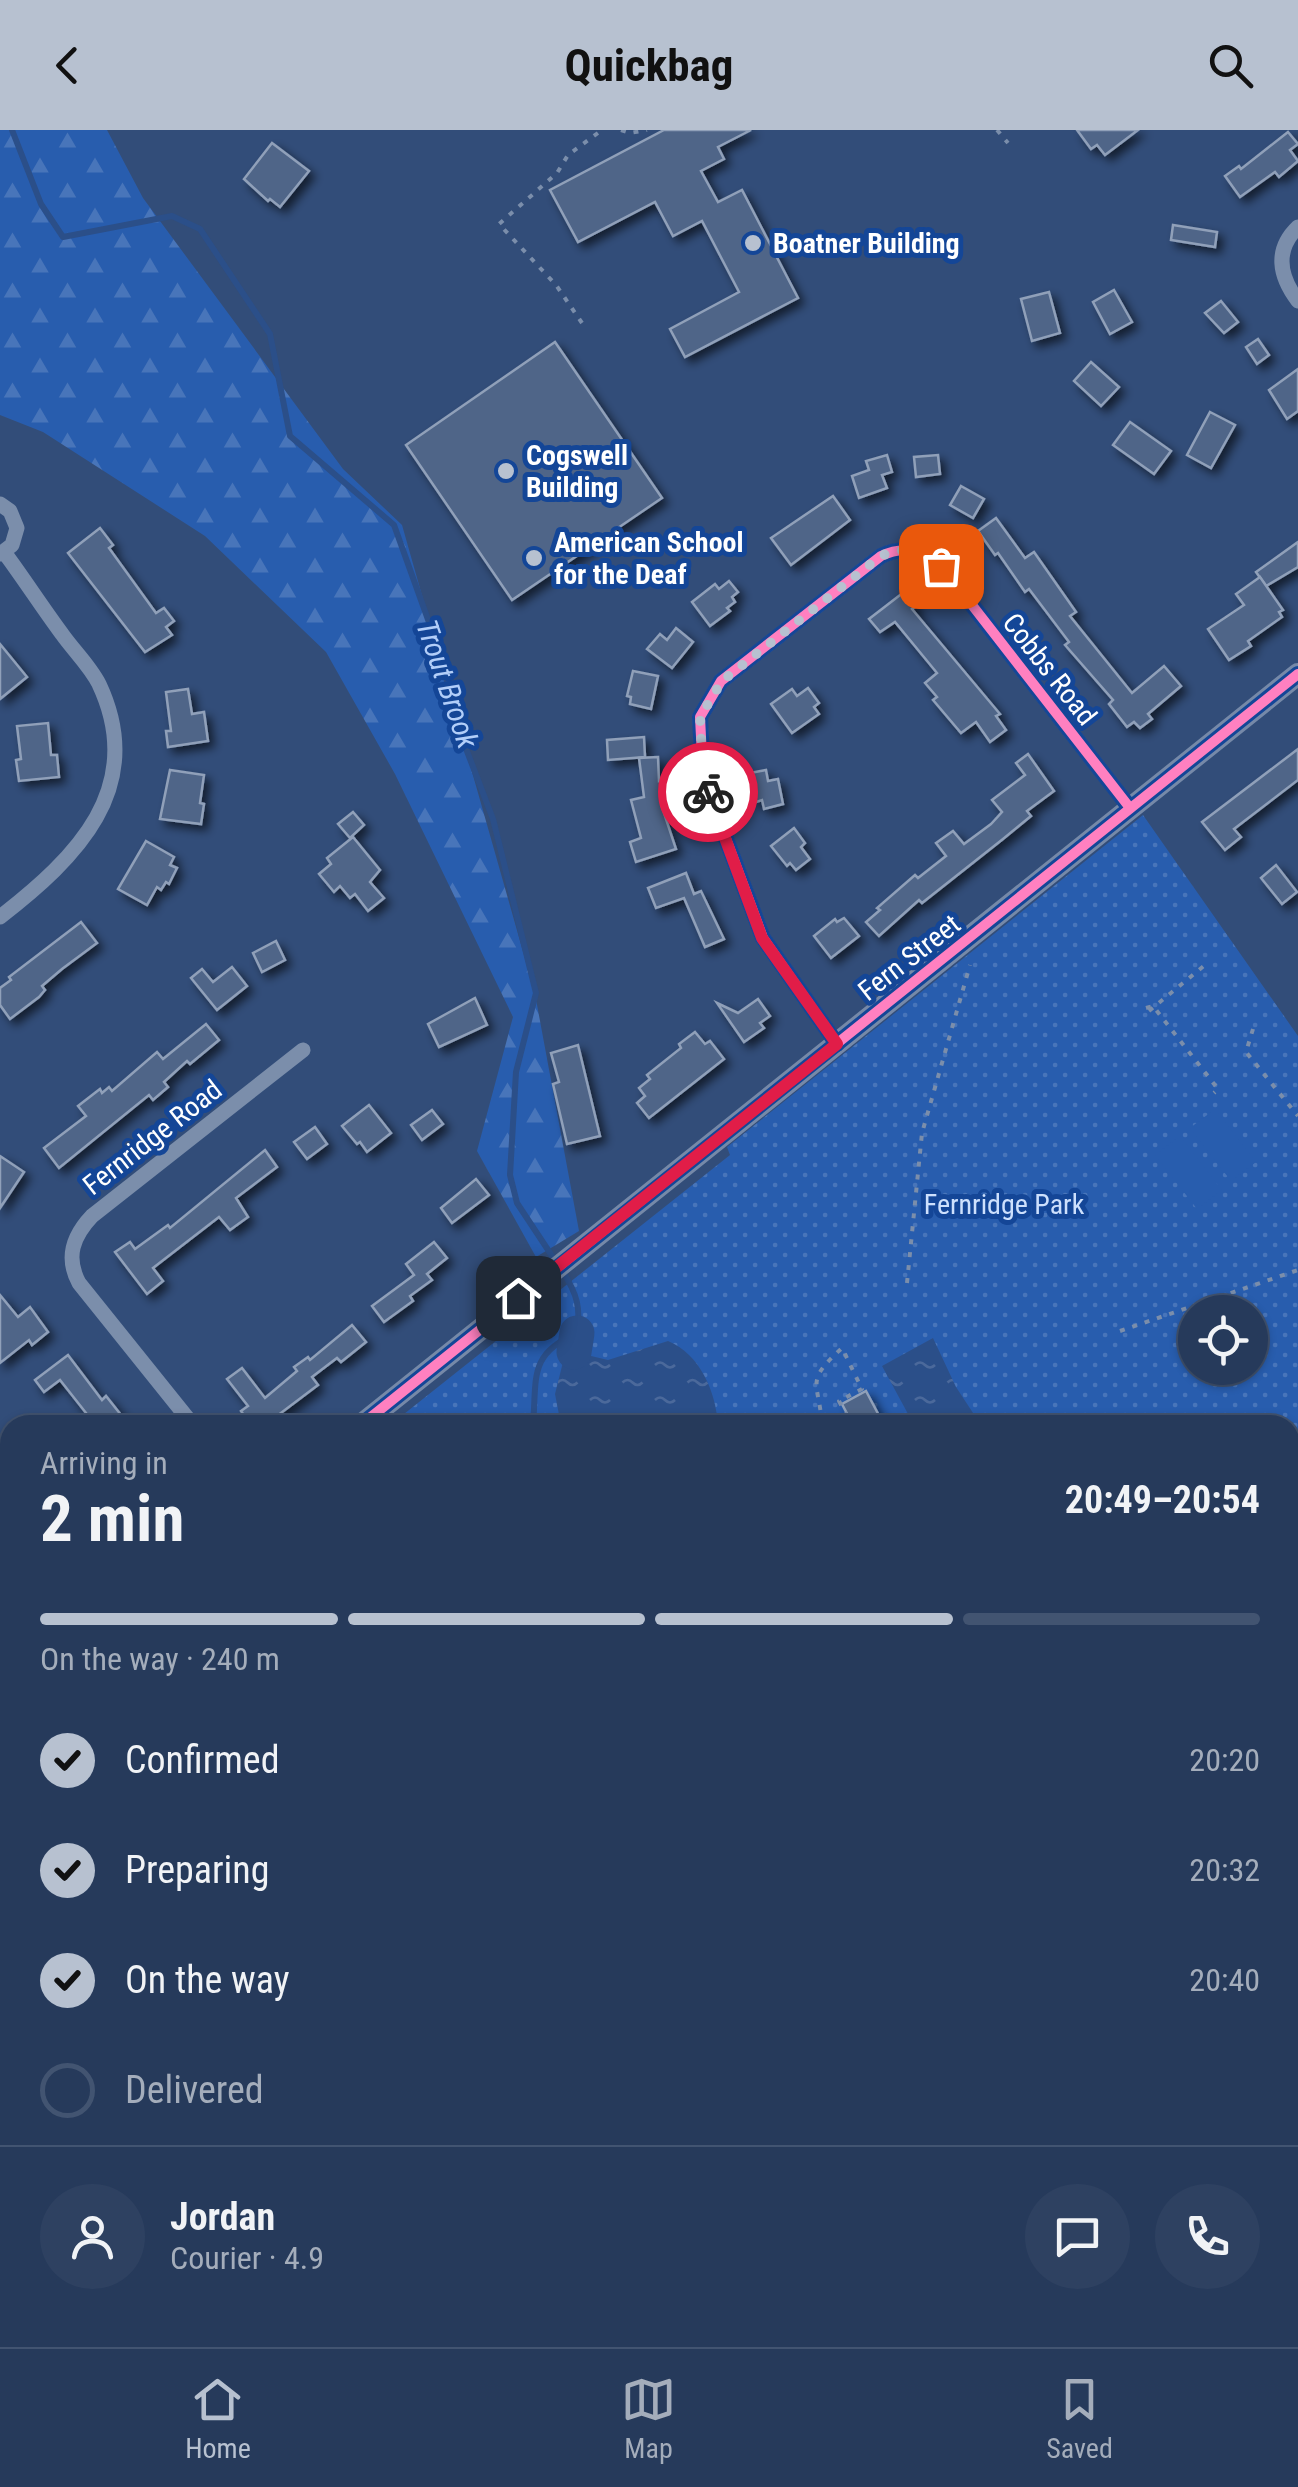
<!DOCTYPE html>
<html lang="en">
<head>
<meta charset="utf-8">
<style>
	:root { --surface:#263a5b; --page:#2e4161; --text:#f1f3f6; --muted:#a4adbb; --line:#425471; --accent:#b7c1d0 }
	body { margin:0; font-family:"Roboto Condensed",sans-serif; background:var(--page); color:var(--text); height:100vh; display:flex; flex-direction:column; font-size:38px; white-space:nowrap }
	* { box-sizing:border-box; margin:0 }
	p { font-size:32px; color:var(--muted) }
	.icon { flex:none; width:55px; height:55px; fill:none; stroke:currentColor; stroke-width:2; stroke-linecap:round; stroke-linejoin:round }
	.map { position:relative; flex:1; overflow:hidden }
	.side { position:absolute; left:0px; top:1285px; width:1300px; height:932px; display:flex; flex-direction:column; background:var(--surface); border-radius:30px 30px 0 0; box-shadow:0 2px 8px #0004,0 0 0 2px var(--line) }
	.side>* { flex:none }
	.tools { position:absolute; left:1178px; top:1165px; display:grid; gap:20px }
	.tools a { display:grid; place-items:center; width:90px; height:90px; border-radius:50%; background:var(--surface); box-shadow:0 2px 8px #0004,0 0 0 2px var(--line); font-size:50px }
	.pin { position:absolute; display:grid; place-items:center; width:85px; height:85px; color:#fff; margin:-42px; border-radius:20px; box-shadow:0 5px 15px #0006 }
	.courier { position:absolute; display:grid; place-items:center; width:100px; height:100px; margin:-50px; border:8px solid #e11d48; border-radius:50%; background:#fff; color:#222; box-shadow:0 2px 12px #0007 }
	.summary em { font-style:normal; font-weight:700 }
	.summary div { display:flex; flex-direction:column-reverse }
	.summary { display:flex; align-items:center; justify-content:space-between; height:170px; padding:0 40px }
	h1 { font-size:65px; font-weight:700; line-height:75px }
	.bar { display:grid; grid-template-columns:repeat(4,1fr); gap:15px 10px; align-content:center; height:120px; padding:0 40px }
	.bar i { height:12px; border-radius:8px; background:var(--line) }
	.bar .selected { background:var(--accent) }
	.bar p { grid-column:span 4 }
	.line { display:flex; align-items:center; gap:25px; padding:0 40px; border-top:2px solid var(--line) }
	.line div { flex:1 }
	.round { display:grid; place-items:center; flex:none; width:105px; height:105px; border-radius:52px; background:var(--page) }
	ol { padding:0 40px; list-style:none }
	li { display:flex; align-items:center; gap:30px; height:110px }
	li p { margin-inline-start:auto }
	li .icon { padding:10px; border-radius:50%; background:var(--accent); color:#111; stroke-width:4 }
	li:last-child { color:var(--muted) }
	li i { width:55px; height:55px; border:5px solid var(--line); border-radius:50% }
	header { display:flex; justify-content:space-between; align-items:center; height:130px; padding:0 40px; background:var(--accent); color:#111; font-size:45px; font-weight:700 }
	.tabs { display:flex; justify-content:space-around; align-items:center; height:140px; border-top:2px solid var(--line); background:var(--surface); font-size:28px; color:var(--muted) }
	.tabs a { display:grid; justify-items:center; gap:5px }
	.tabs .selected { color:var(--accent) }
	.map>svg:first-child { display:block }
</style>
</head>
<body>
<header><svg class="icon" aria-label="back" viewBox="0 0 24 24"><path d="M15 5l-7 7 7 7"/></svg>Quickbag<svg class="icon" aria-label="search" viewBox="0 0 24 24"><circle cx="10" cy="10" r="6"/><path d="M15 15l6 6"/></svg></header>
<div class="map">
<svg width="1298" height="2217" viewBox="0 0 1298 2217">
	<defs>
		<pattern id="forest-firs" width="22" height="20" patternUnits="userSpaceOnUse" patternTransform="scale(2.5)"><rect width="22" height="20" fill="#285dae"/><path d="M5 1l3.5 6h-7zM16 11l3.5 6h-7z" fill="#4875ba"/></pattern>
		<pattern id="cemetery-stones" width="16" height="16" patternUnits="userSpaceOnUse" patternTransform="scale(2.5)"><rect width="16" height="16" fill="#285dae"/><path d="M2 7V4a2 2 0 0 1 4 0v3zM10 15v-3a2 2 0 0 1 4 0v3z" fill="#4875ba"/></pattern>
		<pattern id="park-dots" width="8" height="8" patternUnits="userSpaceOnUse" patternTransform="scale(2.5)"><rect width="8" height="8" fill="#285dae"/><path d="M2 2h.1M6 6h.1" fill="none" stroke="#4875ba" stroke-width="1.8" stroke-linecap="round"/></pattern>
		<pattern id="water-ripples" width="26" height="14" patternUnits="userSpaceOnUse" patternTransform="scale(2.5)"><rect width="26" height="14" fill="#2b4f89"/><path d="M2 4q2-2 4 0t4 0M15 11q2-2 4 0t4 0" fill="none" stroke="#4b699b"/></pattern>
		<filter id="shadow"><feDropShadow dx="5.5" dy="5.5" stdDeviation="5" flood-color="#0009"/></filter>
	</defs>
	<rect width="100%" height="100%" fill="#324d79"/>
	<polygon fill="url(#forest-firs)" points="0,0 107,0 143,68 343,339 402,395 535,864 579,1101 536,1127 477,1021 513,887 395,644 326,522 205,406 43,302 0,285"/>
	<polygon fill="url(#cemetery-stones)" points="68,2208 1244,2208 1242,2217 56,2217"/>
	<path fill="url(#park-dots)" fill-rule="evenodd" d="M 1143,685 L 1298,906 L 1298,2035 L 1290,2053 L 1290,1295 L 412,1295 L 404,1284 L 730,1025 L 727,1017 ZM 1195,1182 L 1250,1182 L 1250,1238 L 1195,1238 Z"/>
	<g fill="#285dae">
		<polygon points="1215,979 1256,1032 1231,1051 1190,998"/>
		<polygon points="1180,1006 1222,1060 1197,1079 1155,1025"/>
		<polygon points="1290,1424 1298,1426 1298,1578 1290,1583"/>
	</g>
	<g fill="url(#water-ripples)">
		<polygon points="933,1208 956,1257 977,1289 971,1295 914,1295 882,1236"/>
		<path d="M 668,1211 C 700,1224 716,1262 718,1295 L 561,1295 L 555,1264 L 566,1220 L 608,1230 Z"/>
	</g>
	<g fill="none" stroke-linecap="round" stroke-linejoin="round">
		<g stroke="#2b4f89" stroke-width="6">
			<polyline points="12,0 41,74 63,107 172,86 200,99 270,204 290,306 394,395 440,523 460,603 493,689 536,863 516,942 510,1045 517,1073 556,1132"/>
			<path d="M 533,1295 C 537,1248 528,1224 577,1203 C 581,1178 577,1164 563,1142"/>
			<polyline points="0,1862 10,1860"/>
		</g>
		<polyline stroke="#2b4f89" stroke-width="35" points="574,1222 577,1203"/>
	</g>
	<g fill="#4f6588" stroke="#90a0b9" stroke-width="2.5" filter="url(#shadow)">
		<polygon points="664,0 751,0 718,17 724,29 701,41 718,72 742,60 798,168 685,227 670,199 739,162 702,91 673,106 655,72 578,112 550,60"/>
		<polygon points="1077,0 1138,0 1105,25 1097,15 1091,19"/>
		<polygon points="1288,2 1298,14 1290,20 1298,31 1279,47 1275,42 1240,67 1225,46 1239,36 1241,39"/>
		<polygon points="272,13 309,41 280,77 270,69 268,71 244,49"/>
		<polygon points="1173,95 1217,102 1215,117 1171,110"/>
		<polygon points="1114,160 1132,192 1110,204 1093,172"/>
		<polygon points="1049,162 1060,203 1032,211 1021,169"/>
		<polygon points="1221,171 1238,192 1224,203 1205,183"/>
		<polygon points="1258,209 1269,225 1257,234 1246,217"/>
		<polygon points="555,212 662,368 512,470 406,315"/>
		<polygon points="1091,232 1119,257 1101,276 1074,251"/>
		<polygon points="1298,239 1298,281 1287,289 1269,260"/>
		<polygon points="1210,282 1235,295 1211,338 1187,325"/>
		<polygon points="1130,292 1171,321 1154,344 1113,315"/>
		<polygon points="887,325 892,342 882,345 887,358 859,368 852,346 869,340 866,331"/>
		<polygon points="938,325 940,344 916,347 914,327"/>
		<polygon points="961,356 984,369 973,388 950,375"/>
		<polygon points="833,366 850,390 791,435 771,408"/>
		<polygon points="996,388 1025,428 1034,422 1076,482 1070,486 1132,563 1164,536 1181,556 1148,584 1152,589 1140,598 1134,592 1127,597 1109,574 1113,570 1065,515 1069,512 1029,459 1025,462 998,423 995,425 978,401"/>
		<polygon points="100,398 113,415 109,418 156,483 164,478 174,491 166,497 172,505 145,522 68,423"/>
		<polygon points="1298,412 1298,437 1266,456 1256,442"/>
		<polygon points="1260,447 1283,480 1279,482 1282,487 1248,511 1251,516 1229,530 1208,499 1244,475 1236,464"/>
		<polygon points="729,451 738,462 732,467 735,472 727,478 730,481 710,496 692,472 715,454 719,459"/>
		<polygon points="904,462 916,476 912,479 1000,584 996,586 1006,600 990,612 976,592 961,603 933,570 937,567 925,553 937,543 895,492 880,502 869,489"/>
		<polygon points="676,498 693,512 672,538 647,519 660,504 667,510"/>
		<polygon points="0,514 27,547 0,569"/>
		<polygon points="633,541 658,546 651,579 630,574 631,567 627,566"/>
		<polygon points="808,558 819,573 814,577 819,584 792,603 771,574 792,559 797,566"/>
		<polygon points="188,559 192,584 204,582 208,611 168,617 166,601 171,601 166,562"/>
		<polygon points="48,593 51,625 57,625 59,647 19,651 16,630 21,629 17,596"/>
		<polygon points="644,607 645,627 608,630 607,610"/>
		<polygon points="1298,619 1298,650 1234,699 1241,707 1225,720 1202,692"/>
		<polygon points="1028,624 1054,661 1027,681 1031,686 1003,709 922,773 919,770 879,806 866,792 880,780 877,778 915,745 918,748 946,726 936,713 953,701 964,714 991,694 1002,682 992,670 1025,645 1016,633"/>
		<polygon points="658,627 659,651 662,650 668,675 662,677 676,719 636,732 630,712 641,708 631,670 644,667 639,628"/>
		<polygon points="170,640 204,645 200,673 204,674 201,694 160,689"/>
		<polygon points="766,640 768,651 778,649 783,674 764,679 762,670 756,672 750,643"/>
		<polygon points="353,682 364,695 350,708 338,694"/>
		<polygon points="794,698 805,713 801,717 810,729 796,740 790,733 787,736 771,716"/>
		<polygon points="353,707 380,740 370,752 384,768 368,781 355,764 350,768 340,756 334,762 319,744 331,734 327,728"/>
		<polygon points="146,711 174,727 170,735 177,738 169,754 166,752 161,760 157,757 147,775 118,759"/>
		<polygon points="1276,735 1297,762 1282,774 1261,748"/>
		<polygon points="686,743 694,764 701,761 724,809 705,817 684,768 656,778 648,758"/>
		<polygon points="844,788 859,806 831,828 814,806 835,789 837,792"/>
		<polygon points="81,792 97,813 62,839 42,856 45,860 39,867 10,889 0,875 0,858 11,850 9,847"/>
		<polygon points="276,811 285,830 262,842 253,823"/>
		<polygon points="232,837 247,856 217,880 191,848 202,839 213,852"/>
		<polygon points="475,868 487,895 439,917 428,894"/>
		<polygon points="758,869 770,886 760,893 764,898 744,912 717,873 738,883"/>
		<polygon points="206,894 219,910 190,934 187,931 164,952 168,957 153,970 149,965 59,1038 44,1018 86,986 78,976 100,959 102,963 109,957 112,961 157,922 163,929"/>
		<polygon points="695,902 705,914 710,911 724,929 649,988 637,973 645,966 639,958 650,949 647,945 681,918 679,914"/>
		<polygon points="578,915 600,1006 567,1014 553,954 559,952 551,923"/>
		<polygon points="369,975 391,1003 367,1022 360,1012 357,1014 342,996"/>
		<polygon points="432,980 443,994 422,1010 411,995"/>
		<polygon points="315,997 327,1014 307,1029 294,1012"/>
		<polygon points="265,1020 277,1037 236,1068 248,1087 230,1100 219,1087 153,1138 163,1151 147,1164 115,1122 130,1112 135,1119 168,1095 170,1098"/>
		<polygon points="0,1026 24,1042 0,1078"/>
		<polygon points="476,1049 489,1065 452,1093 441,1078"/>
		<polygon points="434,1112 447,1128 427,1144 432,1150 410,1166 413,1171 384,1192 372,1176 414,1145 406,1134"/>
		<polygon points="0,1165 18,1187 30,1177 48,1202 32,1215 29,1210 0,1233"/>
		<polygon points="352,1195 366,1212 341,1232 337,1228 312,1247 318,1255 265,1295 251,1295 241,1281 248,1276 227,1249 242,1238 265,1268 297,1241 294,1237 308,1227 310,1230"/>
		<polygon points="68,1225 102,1270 106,1266 129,1295 70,1295 86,1283 60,1250 44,1262 35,1250"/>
		<polygon points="866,1261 884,1295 853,1295 842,1274"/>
	</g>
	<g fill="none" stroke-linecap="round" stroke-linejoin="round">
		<g stroke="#7b8eab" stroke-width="4" stroke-dasharray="5 8" stroke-linecap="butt">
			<polyline points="621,0 630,3 647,0"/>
			<polyline points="997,0 1008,13"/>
			<polyline points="582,193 556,155 499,94 557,43 568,25 602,0"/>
			<polyline points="1146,878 1153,876 1218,959 1214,963"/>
			<polyline points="1149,881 1205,835"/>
			<polyline points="1253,899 1246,922 1298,986"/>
			<polyline points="907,1153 922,1003 970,835"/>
			<polyline points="1120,1201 1298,1140"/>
			<path d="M 822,1293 C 818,1250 805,1252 842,1218 L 862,1259 L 839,1271 L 852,1295"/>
			<polyline points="1290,1614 1298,1619"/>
		</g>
		<g stroke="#7b8eab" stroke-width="15">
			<path d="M 1298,97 C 1274,120 1279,146 1298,171"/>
			<polyline points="0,374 10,381 17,398 12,415 0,424"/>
			<path d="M 0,787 C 76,728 148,658 99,554 C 90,536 74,521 62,504 C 42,477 24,449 4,422"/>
			<path d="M 837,914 L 763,808 L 703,647 L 700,587 L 721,551 L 881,426 C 911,412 930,425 951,448 L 1130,678"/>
			<path d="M 193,1295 L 79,1153 C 65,1127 73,1106 92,1086 L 303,920"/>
			<polyline points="0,1648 10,1661"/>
			<polyline points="0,2060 10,2053"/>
			<polyline points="1290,2117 1298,2085"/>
			<polyline points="1290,2138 1298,2164"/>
			<polyline points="1265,2217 1267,2208"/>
		</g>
		<g stroke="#7689a8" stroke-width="22">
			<polyline points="361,1295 1298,544"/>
			<polyline points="0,1578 10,1570"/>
		</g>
		<g stroke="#144697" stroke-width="16">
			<g id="cycleway">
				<path d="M 837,914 L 763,808 L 703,647 L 700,587 L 721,551 L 881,426 C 911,412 930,425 951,448 L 1130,678"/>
				<polyline points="361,1295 1298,544"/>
			</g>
		</g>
		<use href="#cycleway" stroke="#ff80c0" stroke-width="10"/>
	</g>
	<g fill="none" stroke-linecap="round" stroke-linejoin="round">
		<path stroke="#b7c1d0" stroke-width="10" stroke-dasharray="0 18" d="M 708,662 L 703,647 L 700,587 L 722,551 L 881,426 C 905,416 922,419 941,436"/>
		<polyline stroke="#e11d48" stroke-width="12" points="518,1168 837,914 762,808 708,662"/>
	</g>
	<g fill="#b7c1d0" stroke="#144697" stroke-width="4">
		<circle cx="753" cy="113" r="10"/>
		<circle cx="506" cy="341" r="10"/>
		<circle cx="534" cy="428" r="10"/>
	</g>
	<g text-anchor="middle" stroke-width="10" stroke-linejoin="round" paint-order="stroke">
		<g font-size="28" font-weight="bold" fill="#fff" stroke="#144697" text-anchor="start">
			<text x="773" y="123">Boatner Building</text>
			<text x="526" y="335">Cogswell<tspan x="526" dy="32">Building</tspan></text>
			<text x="554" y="422">American School<tspan x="554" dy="32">for the Deaf</tspan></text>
		</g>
		<g font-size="28" fill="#fff" stroke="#144697">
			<text transform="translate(1050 539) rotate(52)" y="10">Cobbs Road</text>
			<text transform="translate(909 827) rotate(-38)" y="10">Fern Street</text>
			<text transform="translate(152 1007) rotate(-38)" y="10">Fernridge Road</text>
		</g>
		<g font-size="28" fill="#cde0fd" stroke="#144697">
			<text x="1004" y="1084">Fernridge Park</text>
		</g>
		<g font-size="30" font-style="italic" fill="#b2cef9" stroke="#144697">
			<text transform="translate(447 554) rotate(71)" y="10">Trout Brook</text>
		</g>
	</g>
</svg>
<div class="tools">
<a><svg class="icon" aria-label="locate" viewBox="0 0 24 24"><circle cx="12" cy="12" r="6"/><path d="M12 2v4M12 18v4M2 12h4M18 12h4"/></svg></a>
</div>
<div class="pin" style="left:941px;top:436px;background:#ea580c"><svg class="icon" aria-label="bag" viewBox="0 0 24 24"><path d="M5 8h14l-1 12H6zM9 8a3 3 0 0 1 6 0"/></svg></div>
<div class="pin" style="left:518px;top:1168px;background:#1f2937"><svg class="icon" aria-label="home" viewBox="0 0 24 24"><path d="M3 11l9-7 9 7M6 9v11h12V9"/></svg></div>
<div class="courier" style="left:708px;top:662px"><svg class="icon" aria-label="bike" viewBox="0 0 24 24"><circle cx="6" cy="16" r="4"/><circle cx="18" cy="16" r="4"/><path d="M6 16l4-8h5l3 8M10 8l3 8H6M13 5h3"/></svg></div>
<section class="side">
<div class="summary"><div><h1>2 min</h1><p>Arriving in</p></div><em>20:49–20:54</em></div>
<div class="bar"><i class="selected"></i><i class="selected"></i><i class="selected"></i><i></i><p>On the way · 240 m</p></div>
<ol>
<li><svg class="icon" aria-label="check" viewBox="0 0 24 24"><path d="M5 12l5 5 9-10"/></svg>Confirmed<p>20:20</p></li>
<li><svg class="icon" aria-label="check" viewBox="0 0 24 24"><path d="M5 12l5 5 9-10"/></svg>Preparing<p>20:32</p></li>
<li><svg class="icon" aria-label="check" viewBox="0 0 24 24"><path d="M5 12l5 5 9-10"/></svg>On the way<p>20:40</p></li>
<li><i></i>Delivered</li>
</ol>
<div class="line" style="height:180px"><a class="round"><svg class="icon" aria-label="person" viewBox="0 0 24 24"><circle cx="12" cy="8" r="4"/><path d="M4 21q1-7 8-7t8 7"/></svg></a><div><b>Jordan</b><p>Courier · 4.9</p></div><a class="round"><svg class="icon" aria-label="chat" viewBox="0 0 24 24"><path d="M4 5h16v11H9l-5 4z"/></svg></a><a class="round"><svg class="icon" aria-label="phone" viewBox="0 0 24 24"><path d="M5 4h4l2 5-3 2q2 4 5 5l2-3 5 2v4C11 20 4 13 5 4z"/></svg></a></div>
</section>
</div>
<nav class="tabs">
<a class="selected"><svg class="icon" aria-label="home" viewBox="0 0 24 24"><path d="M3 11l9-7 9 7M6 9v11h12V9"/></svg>Home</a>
<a><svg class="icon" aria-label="map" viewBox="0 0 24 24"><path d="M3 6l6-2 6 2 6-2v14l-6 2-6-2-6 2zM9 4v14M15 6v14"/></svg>Map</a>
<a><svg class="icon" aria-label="saved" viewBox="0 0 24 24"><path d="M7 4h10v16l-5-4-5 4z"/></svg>Saved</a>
</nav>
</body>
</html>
